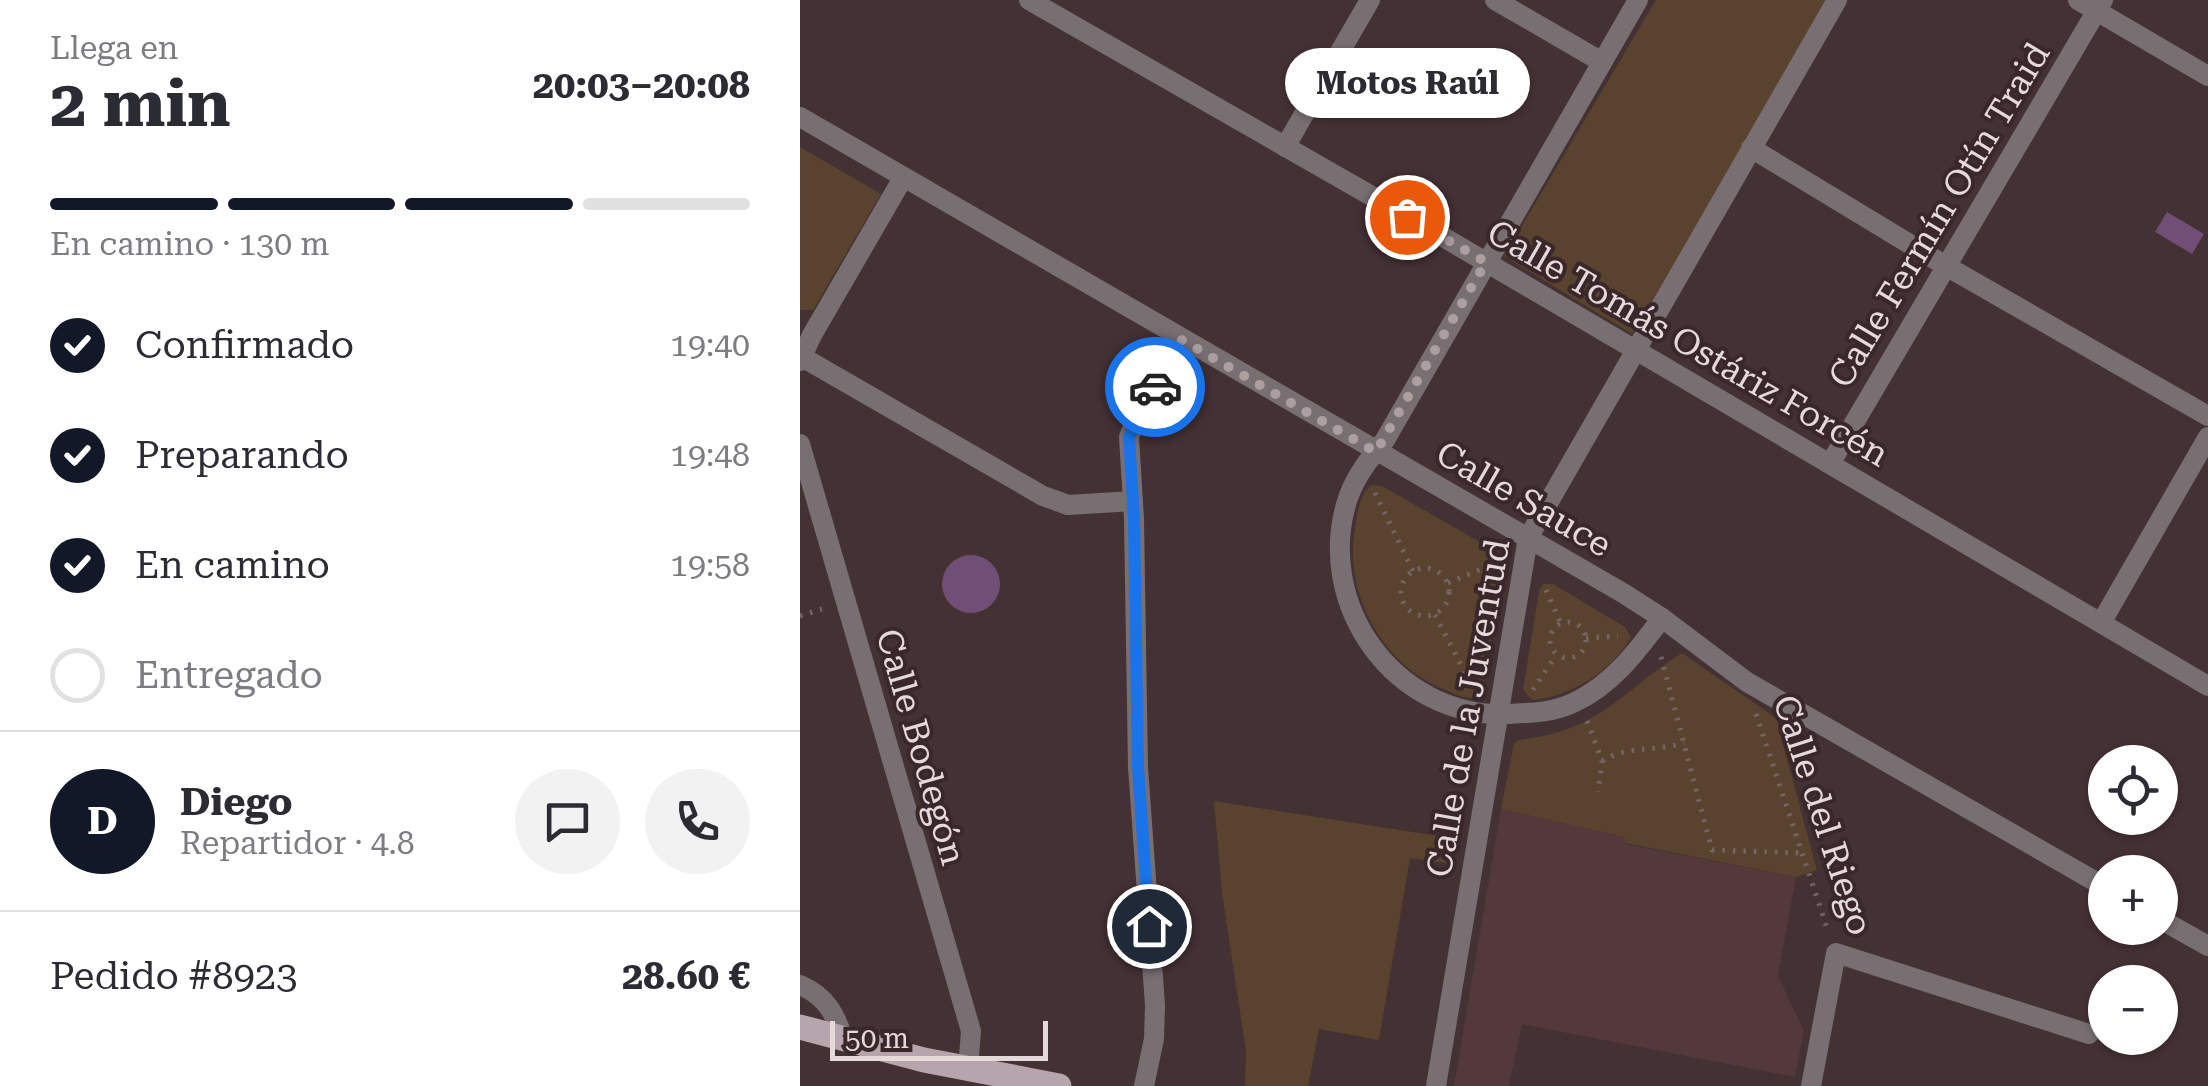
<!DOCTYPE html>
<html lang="es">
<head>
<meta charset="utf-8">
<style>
	:root { --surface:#fff; --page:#f2f2f3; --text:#2b2b33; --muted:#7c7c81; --line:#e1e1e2; --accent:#111827 }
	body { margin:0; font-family:"Roboto Serif",serif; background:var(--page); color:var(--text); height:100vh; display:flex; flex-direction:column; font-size:38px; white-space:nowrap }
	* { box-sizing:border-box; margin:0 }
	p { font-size:32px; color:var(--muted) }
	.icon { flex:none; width:55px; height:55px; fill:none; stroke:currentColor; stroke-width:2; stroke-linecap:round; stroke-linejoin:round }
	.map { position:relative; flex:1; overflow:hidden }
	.details { display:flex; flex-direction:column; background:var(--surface); width:800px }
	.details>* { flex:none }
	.fabs { position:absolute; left:1288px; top:745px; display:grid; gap:20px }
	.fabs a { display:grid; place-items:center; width:90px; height:90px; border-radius:50%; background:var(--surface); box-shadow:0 2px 8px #0004; font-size:50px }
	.scale { position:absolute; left:30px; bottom:25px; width:218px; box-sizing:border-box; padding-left:10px; border:5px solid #e5d9da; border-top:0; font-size:28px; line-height:35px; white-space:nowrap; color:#e5d9da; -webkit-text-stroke:8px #392729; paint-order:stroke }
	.pin { position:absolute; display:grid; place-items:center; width:85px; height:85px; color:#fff; margin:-42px; border:5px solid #fff; border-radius:50%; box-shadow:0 2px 10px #0007 }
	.courier { position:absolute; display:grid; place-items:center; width:100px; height:100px; margin:-50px; border:8px solid #1a73e8; border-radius:50%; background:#fff; color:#222; box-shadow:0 2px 12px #0007 }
	.bubble { position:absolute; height:70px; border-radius:35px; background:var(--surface); box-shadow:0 2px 8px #0004; font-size:32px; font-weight:700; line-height:70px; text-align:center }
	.head em { font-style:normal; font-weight:700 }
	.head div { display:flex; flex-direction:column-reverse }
	.head { display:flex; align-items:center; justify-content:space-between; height:170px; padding:0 50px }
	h1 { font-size:65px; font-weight:700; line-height:75px }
	.bar { display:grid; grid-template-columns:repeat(4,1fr); gap:15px 10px; align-content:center; height:120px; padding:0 50px }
	.bar i { height:12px; border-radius:8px; background:var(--line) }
	.bar .current { background:var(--accent) }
	.bar p { grid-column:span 4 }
	.line { display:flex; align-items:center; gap:25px; padding:0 50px; border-top:2px solid var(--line) }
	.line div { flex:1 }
	.round { display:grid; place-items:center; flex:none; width:105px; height:105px; border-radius:52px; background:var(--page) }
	ol { padding:0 50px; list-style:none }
	li { display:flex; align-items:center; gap:30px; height:110px }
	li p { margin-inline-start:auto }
	li .icon { padding:10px; border-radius:50%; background:var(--accent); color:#fff; stroke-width:4 }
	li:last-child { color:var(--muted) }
	li i { width:55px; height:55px; border:5px solid var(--line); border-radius:50% }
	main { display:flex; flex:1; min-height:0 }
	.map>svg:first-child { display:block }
</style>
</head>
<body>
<main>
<section class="details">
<div class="head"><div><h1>2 min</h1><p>Llega en</p></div><em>20:03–20:08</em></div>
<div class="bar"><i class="current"></i><i class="current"></i><i class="current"></i><i></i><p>En camino · 130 m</p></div>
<ol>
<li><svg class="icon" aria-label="check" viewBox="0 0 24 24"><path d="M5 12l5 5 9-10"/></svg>Confirmado<p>19:40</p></li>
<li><svg class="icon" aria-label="check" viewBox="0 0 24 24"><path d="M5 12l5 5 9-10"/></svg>Preparando<p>19:48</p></li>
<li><svg class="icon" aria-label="check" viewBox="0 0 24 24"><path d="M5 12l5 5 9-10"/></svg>En camino<p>19:58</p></li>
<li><i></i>Entregado</li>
</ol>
<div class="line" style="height:180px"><b class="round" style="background:var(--accent);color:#fff">D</b><div><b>Diego</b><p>Repartidor · 4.8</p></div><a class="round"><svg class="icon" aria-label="chat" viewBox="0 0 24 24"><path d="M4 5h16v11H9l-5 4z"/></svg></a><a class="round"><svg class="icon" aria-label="phone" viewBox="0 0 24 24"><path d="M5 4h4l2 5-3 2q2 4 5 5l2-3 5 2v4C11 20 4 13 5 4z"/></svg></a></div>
<div class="line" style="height:130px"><div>Pedido #8923</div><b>28.60 €</b></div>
</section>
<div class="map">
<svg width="1408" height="1086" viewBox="0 0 1408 1086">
	<rect width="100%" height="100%" fill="#443133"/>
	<polygon fill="#53393b" points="701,809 826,837 825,844 996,877 978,976 1004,1031 995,1077 722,1024 709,1086 654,1086"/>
	<g fill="#5a432e">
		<polygon points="856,0 1032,0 951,148 832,334 704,256"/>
		<polygon points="0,147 81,194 13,310 0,310"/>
		<path d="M 571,485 L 582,486 L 692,549 L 701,560 L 703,572 L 683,685 L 677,697 C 666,700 658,695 648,691 C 584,667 543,595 555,528 C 557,513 560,495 571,485 Z"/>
		<path d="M 743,584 L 753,584 L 825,627 L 831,637 C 812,671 770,697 732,700 L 723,690 L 739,591 Z"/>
		<path d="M 882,653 L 976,718 L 1017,870 L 996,877 L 825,843 L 825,837 L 701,809 L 714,744 L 719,740 C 802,730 819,693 882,653 Z"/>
		<polygon points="414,801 657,839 653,864 610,858 579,1040 519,1029 508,1086 445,1086 446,1051 422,893"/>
	</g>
	<g fill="#704e75">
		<polygon points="1367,212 1404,234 1392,254 1355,232"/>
		<circle cx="171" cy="584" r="29"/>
	</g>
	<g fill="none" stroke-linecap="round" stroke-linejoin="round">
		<g stroke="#766567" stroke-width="5" stroke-dasharray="2.5 8" stroke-linecap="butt">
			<polyline points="575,493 613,571"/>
			<circle cx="625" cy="592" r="24"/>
			<polyline points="648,583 700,561"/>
			<polyline points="746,590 761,624"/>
			<polyline points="635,615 671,684"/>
			<polyline points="0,616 22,609"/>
			<circle cx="768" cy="640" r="18"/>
			<polyline points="786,638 818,636"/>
			<polyline points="861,657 912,850 1001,853"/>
			<polyline points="733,690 756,655"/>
			<polyline points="956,714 1028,931"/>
			<polyline points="787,721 802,761 798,792"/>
			<path d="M 802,761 C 828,745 854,752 884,743"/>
		</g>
		<g stroke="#786f73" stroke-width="20">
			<polyline points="695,0 802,62"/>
			<polyline points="485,147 570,0"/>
			<polyline points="1030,464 1303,0"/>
		</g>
		<g stroke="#786f73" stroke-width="20">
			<polyline points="229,0 638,234 1408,686"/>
			<path d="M 838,0 L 585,440 C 570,458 556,475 548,498 C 513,604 595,718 707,714 C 730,713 753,713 775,702 C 813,684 837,651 862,618"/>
			<polyline points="1278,0 1408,76"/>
			<polyline points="0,117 823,593 862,618 947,682 1305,887"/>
			<polyline points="951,148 1146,266 1408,416"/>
			<polyline points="2,357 243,496 268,505 333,501"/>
			<polyline points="0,361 12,335 103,178"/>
			<polyline points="0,444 171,1031 168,1069"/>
			<polyline points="1301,623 1408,437"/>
			<polyline points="1360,919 1408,946"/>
			<path d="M 0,985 C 27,997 35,1014 44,1040"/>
			<polyline points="344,1086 354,1039 355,1005 338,767 334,519 329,437 335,421 382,340"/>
			<polyline points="636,1086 728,538 1037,0"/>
			<polyline points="1011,1086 1036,953 1289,1034"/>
		</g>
		<polyline stroke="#b7a5ae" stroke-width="25" points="0,1027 124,1060 259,1086"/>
	</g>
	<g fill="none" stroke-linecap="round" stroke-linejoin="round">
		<polyline stroke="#ad9ea0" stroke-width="10" stroke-dasharray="0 18" points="355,387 382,340 576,452 686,262 607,217"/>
		<polyline stroke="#1a73e8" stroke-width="12" points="349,926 338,767 334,519 329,437 355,387"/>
	</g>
	<g text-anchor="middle" stroke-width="8" stroke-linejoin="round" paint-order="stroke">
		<g font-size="35" fill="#e5d9da" stroke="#392729">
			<text transform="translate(1139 215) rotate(-59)" y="12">Calle Fermín Otín Traid</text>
			<text transform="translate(888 343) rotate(30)" y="12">Calle Tomás Ostáriz Forcén</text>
			<text transform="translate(724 499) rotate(30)" y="12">Calle Sauce</text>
			<text transform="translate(668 708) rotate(-80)" y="12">Calle de la Juventud</text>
			<text transform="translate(121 747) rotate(74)" y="12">Calle Bodegón</text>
			<text transform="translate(1023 815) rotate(72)" y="12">Calle del Riego</text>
		</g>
	</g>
</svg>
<div class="fabs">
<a><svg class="icon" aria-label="locate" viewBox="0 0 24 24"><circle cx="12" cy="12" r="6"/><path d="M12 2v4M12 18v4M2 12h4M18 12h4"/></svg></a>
<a>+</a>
<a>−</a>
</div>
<div class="scale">50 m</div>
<div class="pin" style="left:607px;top:217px;background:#ea580c"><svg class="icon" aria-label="bag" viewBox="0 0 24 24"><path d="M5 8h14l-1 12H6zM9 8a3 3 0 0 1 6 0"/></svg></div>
<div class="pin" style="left:349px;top:926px;background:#1f2937"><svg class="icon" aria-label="home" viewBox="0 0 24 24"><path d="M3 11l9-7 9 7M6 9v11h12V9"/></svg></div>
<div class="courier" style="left:355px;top:387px"><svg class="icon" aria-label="car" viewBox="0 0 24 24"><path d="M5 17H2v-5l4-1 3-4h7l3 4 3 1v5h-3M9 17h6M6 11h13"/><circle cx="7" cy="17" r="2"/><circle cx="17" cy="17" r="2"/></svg></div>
<div class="bubble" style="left:485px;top:48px;width:245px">Motos Raúl</div>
</div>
</main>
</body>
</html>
